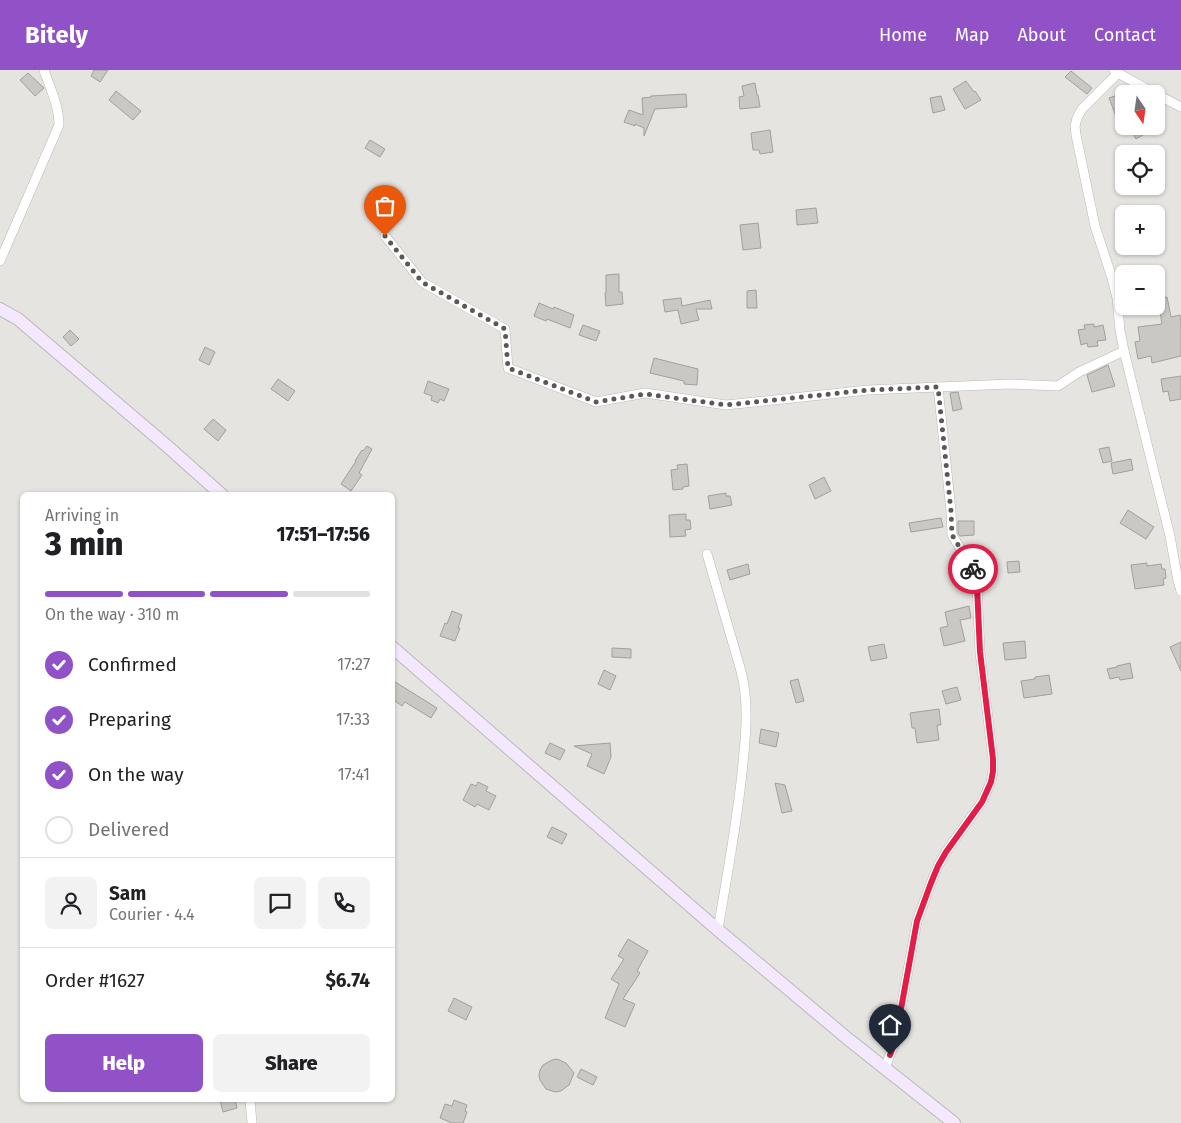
<!DOCTYPE html>
<html lang="en">
<head>
<meta charset="utf-8">
<style>
	:root { --surface:#fff; --page:#f2f2f2; --text:#202124; --muted:#757577; --line:#e0e0e0; --accent:#9152c8 }
	body { margin:0; font-family:"Fira Sans",sans-serif; background:var(--page); color:var(--text); height:100vh; display:flex; flex-direction:column; font-size:19px; white-space:nowrap }
	* { box-sizing:border-box; margin:0 }
	p { font-size:16px; color:var(--muted) }
	.icon { flex:none; width:28px; height:28px; fill:none; stroke:currentColor; stroke-width:2; stroke-linecap:round; stroke-linejoin:round }
	.map { position:relative; flex:1; overflow:hidden }
	.drawer { position:absolute; left:20px; top:422px; width:375px; height:610px; display:flex; flex-direction:column; background:var(--surface); border-radius:8px; box-shadow:0 1px 4px #0004 }
	.drawer>* { flex:none }
	.needle { width:32px; rotate:167deg }
	.fabs { position:absolute; left:1115px; top:15px; display:grid; gap:10px }
	.fabs a { display:grid; place-items:center; width:50px; height:50px; border-radius:8px; background:var(--surface); box-shadow:0 1px 4px #0004; font-size:25px }
	.pin { position:absolute; display:grid; place-items:center; width:42px; height:42px; color:#fff; margin:-51px -21px; border-radius:50% 50% 50% 0; rotate:-45deg; box-shadow:0 0 5px #0007 }
	.pin .icon { rotate:45deg }
	.courier { position:absolute; display:grid; place-items:center; width:50px; height:50px; margin:-25px; border:4px solid #e11d48; border-radius:50%; background:#fff; color:#222; box-shadow:0 1px 6px #0007 }
	.summary em { font-style:normal; font-weight:800 }
	.summary div { display:flex; flex-direction:column-reverse }
	.summary { display:flex; align-items:center; justify-content:space-between; height:85px; padding:0 25px }
	h1 { font-size:32px; font-weight:800; line-height:38px }
	.bar { display:grid; grid-template-columns:repeat(4,1fr); gap:8px 5px; align-content:center; height:60px; padding:0 25px }
	.bar i { height:6px; border-radius:4px; background:var(--line) }
	.bar .on { background:var(--accent) }
	.bar p { grid-column:span 4 }
	.line { display:flex; align-items:center; gap:12px; padding:0 25px; border-top:1px solid var(--line) }
	.line div { flex:1 }
	.round { display:grid; place-items:center; flex:none; width:52px; height:52px; border-radius:8px; background:var(--page) }
	ol { padding:0 25px; list-style:none }
	li { display:flex; align-items:center; gap:15px; height:55px }
	li p { margin-inline-start:auto }
	li .icon { padding:5px; border-radius:50%; background:var(--accent); color:#fff; stroke-width:4 }
	li:last-child { color:var(--muted) }
	li i { width:28px; height:28px; border:2px solid var(--line); border-radius:50% }
	.action { display:flex; gap:10px; margin-top:auto; padding:10px 25px }
	.action a { flex:1; height:58px; border-radius:8px; background:var(--accent); color:#fff; font-size:20px; font-weight:800; line-height:58px; text-align:center }
	.action a+a { background:var(--page); color:var(--text) }
	header { display:flex; align-items:center; gap:30px; box-sizing:border-box; height:70px; padding:0 25px; background:var(--accent); color:#fff }
	header strong { font-size:24px }
	nav { display:flex; gap:28px; margin-inline-start:auto; font-size:18px }
	.map>svg:first-child { display:block }
</style>
</head>
<body>
<header>
<strong>Bitely</strong>
<nav><a>Home</a><a>Map</a><a>About</a><a>Contact</a></nav>
</header>
<div class="map">
<svg width="1181" height="1053" viewBox="0 0 1181 1053">
	<rect width="100%" height="100%" fill="#e5e4e1"/>
	<g fill="#c9c8c5" stroke="#a2a09e">
		<polygon points="94,0 108,0 100,12 91,6"/>
		<polygon points="1071,1 1092,18 1087,24 1065,7"/>
		<polygon points="28,3 44,18 35,26 20,10"/>
		<polygon points="966,11 974,22 975,21 981,30 965,39 953,19"/>
		<polygon points="755,13 757,25 758,25 760,37 740,39 739,27 744,26 742,16"/>
		<polygon points="116,21 141,41 133,50 109,30"/>
		<polygon points="1124,23 1124,43 1116,46 1109,28"/>
		<polygon points="686,24 687,37 655,39 644,66 644,58 635,54 635,56 624,52 629,40 643,45 642,28 651,27 651,26"/>
		<polygon points="941,26 945,40 933,43 930,28"/>
		<polygon points="1129,56 1158,56 1136,69"/>
		<polygon points="770,60 773,82 760,84 759,80 753,80 751,63"/>
		<polygon points="370,70 385,79 380,87 365,78"/>
		<polygon points="816,138 818,153 797,155 796,140"/>
		<polygon points="758,153 761,178 743,180 740,155"/>
		<polygon points="619,204 619,222 622,222 623,234 606,236 605,223 606,223 606,205"/>
		<polygon points="756,220 757,238 747,238 747,221"/>
		<polygon points="1167,227 1171,247 1180,245 1181,252 1181,286 1152,293 1151,286 1138,289 1135,272 1140,271 1138,257 1162,254 1158,229"/>
		<polygon points="681,228 682,236 710,230 712,239 696,239 699,250 681,254 678,240 665,242 663,230"/>
		<polygon points="539,233 553,239 554,237 574,245 570,258 547,249 546,251 534,246"/>
		<polygon points="1094,254 1094,257 1103,255 1106,270 1097,271 1098,276 1088,277 1087,273 1081,275 1078,260 1085,259 1084,255"/>
		<polygon points="583,255 600,261 596,271 579,265"/>
		<polygon points="70,260 79,269 71,276 63,267"/>
		<polygon points="205,277 215,282 209,295 199,290"/>
		<polygon points="654,288 698,299 697,315 684,314 684,311 650,303"/>
		<polygon points="1108,295 1115,316 1092,322 1087,305"/>
		<polygon points="1181,306 1181,329 1170,331 1168,321 1163,322 1161,309"/>
		<polygon points="278,309 295,321 288,331 271,319"/>
		<polygon points="428,311 449,319 444,331 440,329 438,333 431,330 432,326 424,323"/>
		<polygon points="958,322 962,339 953,341 950,323"/>
		<polygon points="213,349 226,360 218,371 204,359"/>
		<polygon points="367,376 372,379 359,403 362,405 351,421 341,414 356,391 355,391 362,380 363,381"/>
		<polygon points="1109,377 1112,391 1103,393 1099,379"/>
		<polygon points="1131,389 1133,400 1113,404 1111,393"/>
		<polygon points="687,394 689,416 683,417 683,419 673,420 671,400 678,399 677,395"/>
		<polygon points="824,407 831,421 815,429 809,415"/>
		<polygon points="726,423 726,426 730,426 732,435 710,439 708,426"/>
		<polygon points="1128,440 1154,457 1146,469 1120,453"/>
		<polygon points="686,444 686,450 690,450 691,459 685,460 686,466 670,467 669,445"/>
		<polygon points="941,448 943,457 911,462 909,453"/>
		<polygon points="958,451 974,451 974,465 960,466 958,463"/>
		<polygon points="1019,491 1020,502 1008,503 1007,492"/>
		<polygon points="1147,493 1147,496 1161,494 1162,499 1165,499 1166,508 1163,509 1164,515 1135,519 1131,495"/>
		<polygon points="748,494 750,504 730,510 727,500"/>
		<polygon points="969,536 971,548 960,550 965,571 944,576 940,558 948,556 945,542"/>
		<polygon points="452,541 462,545 458,558 460,558 455,571 440,566 445,553 447,554"/>
		<polygon points="1025,571 1026,588 1005,590 1003,573"/>
		<polygon points="1181,572 1181,601 1170,577"/>
		<polygon points="884,574 887,588 871,591 868,577"/>
		<polygon points="612,578 631,579 631,588 612,587"/>
		<polygon points="1130,593 1133,608 1120,610 1119,607 1110,609 1107,599 1117,597 1117,596"/>
		<polygon points="604,600 616,606 610,620 598,614"/>
		<polygon points="1049,605 1052,624 1024,628 1021,611 1035,609 1035,607"/>
		<polygon points="798,609 804,631 796,633 790,611"/>
		<polygon points="392,610 437,638 431,648 405,632 402,636 392,629"/>
		<polygon points="957,617 961,630 946,634 942,621"/>
		<polygon points="939,639 941,655 937,655 939,670 917,673 915,658 912,658 910,643"/>
		<polygon points="761,659 779,663 776,677 759,673"/>
		<polygon points="550,673 565,680 560,690 545,683"/>
		<polygon points="610,673 611,687 604,704 587,696 592,684 574,676"/>
		<polygon points="478,712 488,717 486,721 496,726 489,740 477,734 475,737 463,730 471,714 476,716"/>
		<polygon points="775,713 785,715 792,741 782,743"/>
		<polygon points="552,757 567,764 562,774 547,767"/>
		<polygon points="628,869 648,881 637,901 640,903 623,929 635,934 625,957 605,948 619,914 611,909 624,889 618,886"/>
		<polygon points="454,928 472,937 466,950 448,941"/>
		<polygon points="557,989 566,993 574,1003 569,1015 561,1021 555,1022 546,1019 540,1010 539,1005 540,1000 543,995 552,990"/>
		<polygon points="581,999 597,1007 593,1015 577,1007"/>
		<polygon points="220,1030 235,1030 237,1038 223,1042"/>
		<polygon points="454,1030 467,1035 465,1041 467,1042 463,1053 452,1053 440,1048 445,1034 452,1036"/>
	</g>
	<g fill="none" stroke-linecap="round" stroke-linejoin="round">
		<g stroke="#bab9b6" stroke-width="10">
			<g id="minor">
				<polyline points="1114,0 1118,3 1156,24"/>
				<polyline points="1118,3 1082,39 1077,48 1075,56 1076,65 1095,156 1112,208 1117,228 1120,260 1124,281 1170,466 1177,506 1181,521"/>
				<polyline points="1156,24 1181,37"/>
				<polyline points="385,166 422,212 505,259 508,298 596,332 645,323 726,335 868,320 1010,314 1058,316 1079,302 1124,281"/>
				<path d="M 0,191 L 59,55 C 59,36 50,18 44,0"/>
				<path d="M 707,484 L 741,601 C 749,632 746,662 743,693 C 738,749 727,804 718,860"/>
				<polyline points="885,998 895,972 917,851 931,813 938,796 946,782 982,732 991,712 993,701 993,689 980,582 977,516 973,499 952,465 951,441 938,317"/>
				<polyline points="250,1030 252,1053"/>
			</g>
		</g>
		<g stroke="#bab9b6" stroke-width="14">
			<g id="secondary">
				<polyline points="0,239 18,249 167,376 222,425"/>
				<polyline points="392,577 718,860 848,969 954,1053"/>
			</g>
		</g>
		<use href="#minor" stroke="#fff" stroke-width="9"/>
		<use href="#secondary" stroke="#f3e8fe" stroke-width="12"/>
	</g>
	<g fill="none" stroke-linecap="round" stroke-linejoin="round">
		<polyline stroke="#5a5957" stroke-width="5" stroke-dasharray="0 9" points="385,166 422,212 505,259 508,298 596,332 645,324 726,335 868,320 938,317 951,441 952,465 973,499"/>
		<polyline stroke="#e11d48" stroke-width="6" points="890,985 895,972 917,851 931,813 938,796 946,782 982,732 991,712 993,701 993,689 980,582 977,516 973,499"/>
	</g>
</svg>
<div class="fabs">
<a><svg class="needle" viewBox="-14 -14 28 28"><path d="M0-13l5 13h-10z" fill="#e53935"/><path d="M0 13l5-13h-10z" fill="#757577"/></svg></a>
<a><svg class="icon" aria-label="locate" viewBox="0 0 24 24"><circle cx="12" cy="12" r="6"/><path d="M12 2v4M12 18v4M2 12h4M18 12h4"/></svg></a>
<a>+</a>
<a>−</a>
</div>
<div class="pin" style="left:385px;top:166px;background:#ea580c"><svg class="icon" aria-label="bag" viewBox="0 0 24 24"><path d="M5 8h14l-1 12H6zM9 8a3 3 0 0 1 6 0"/></svg></div>
<div class="pin" style="left:890px;top:985px;background:#1f2937"><svg class="icon" aria-label="home" viewBox="0 0 24 24"><path d="M3 11l9-7 9 7M6 9v11h12V9"/></svg></div>
<div class="courier" style="left:973px;top:499px"><svg class="icon" aria-label="bike" viewBox="0 0 24 24"><circle cx="6" cy="16" r="4"/><circle cx="18" cy="16" r="4"/><path d="M6 16l4-8h5l3 8M10 8l3 8H6M13 5h3"/></svg></div>
<section class="drawer">
<div class="summary"><div><h1>3 min</h1><p>Arriving in</p></div><em>17:51–17:56</em></div>
<div class="bar"><i class="on"></i><i class="on"></i><i class="on"></i><i></i><p>On the way · 310 m</p></div>
<ol>
<li><svg class="icon" aria-label="check" viewBox="0 0 24 24"><path d="M5 12l5 5 9-10"/></svg>Confirmed<p>17:27</p></li>
<li><svg class="icon" aria-label="check" viewBox="0 0 24 24"><path d="M5 12l5 5 9-10"/></svg>Preparing<p>17:33</p></li>
<li><svg class="icon" aria-label="check" viewBox="0 0 24 24"><path d="M5 12l5 5 9-10"/></svg>On the way<p>17:41</p></li>
<li><i></i>Delivered</li>
</ol>
<div class="line" style="height:90px"><a class="round"><svg class="icon" aria-label="person" viewBox="0 0 24 24"><circle cx="12" cy="8" r="4"/><path d="M4 21q1-7 8-7t8 7"/></svg></a><div><b>Sam</b><p>Courier · 4.4</p></div><a class="round"><svg class="icon" aria-label="chat" viewBox="0 0 24 24"><path d="M4 5h16v11H9l-5 4z"/></svg></a><a class="round"><svg class="icon" aria-label="phone" viewBox="0 0 24 24"><path d="M5 4h4l2 5-3 2q2 4 5 5l2-3 5 2v4C11 20 4 13 5 4z"/></svg></a></div>
<div class="line" style="height:65px"><div>Order #1627</div><b>$6.74</b></div>
<div class="action"><a>Help</a><a>Share</a></div>
</section>
</div>
</body>
</html>
